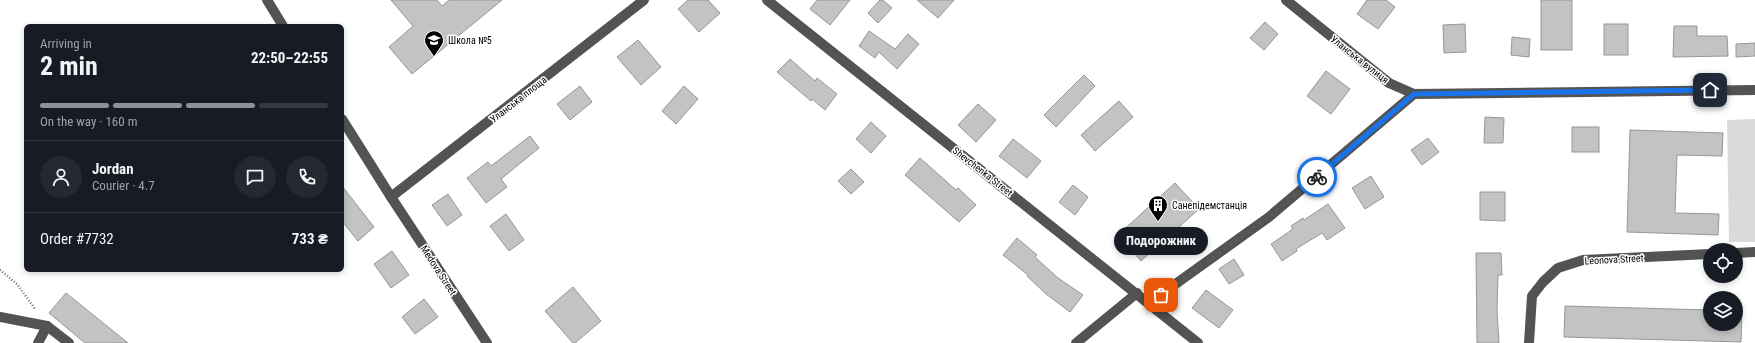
<!DOCTYPE html>
<html lang="en">
<head>
<meta charset="utf-8">
<style>
	:root { --surface:#171b24; --page:#242831; --text:#f1f3f6; --muted:#9ea1a6; --line:#363941; --accent:#8c9099 }
	body { margin:0; font-family:"Roboto Condensed",sans-serif; background:var(--page); color:var(--text); height:100vh; display:flex; flex-direction:column; font-size:15px; white-space:nowrap }
	* { box-sizing:border-box; margin:0 }
	p { font-size:13px; color:var(--muted) }
	.icon { flex:none; width:22px; height:22px; fill:none; stroke:currentColor; stroke-width:2; stroke-linecap:round; stroke-linejoin:round }
	.map { position:relative; flex:1; overflow:hidden }
	.panel { position:absolute; left:24px; top:24px; width:320px; height:248px; display:flex; flex-direction:column; background:var(--surface); border-radius:6px; box-shadow:0 2px 6px #0003 }
	.panel>* { flex:none }
	.controls { position:absolute; left:1703px; top:243px; display:grid; gap:8px }
	.controls a { display:grid; place-items:center; width:40px; height:40px; border-radius:50%; background:var(--surface); box-shadow:0 2px 6px #0003; font-size:20px }
	.pin { position:absolute; display:grid; place-items:center; width:34px; height:34px; color:#fff; margin:-17px; border-radius:8px; box-shadow:0 2px 6px #0006 }
	.courier { position:absolute; display:grid; place-items:center; width:40px; height:40px; margin:-20px; border:3px solid #1a73e8; border-radius:50%; background:#fff; color:#222; box-shadow:0 1px 5px #0007 }
	.bubble { position:absolute; height:28px; border-radius:14px; background:var(--surface); box-shadow:0 2px 6px #0003; font-size:13px; font-weight:700; line-height:28px; text-align:center }
	.headline em { font-style:normal; font-weight:700 }
	.headline div { display:flex; flex-direction:column-reverse }
	.headline { display:flex; align-items:center; justify-content:space-between; height:68px; padding:0 16px }
	h1 { font-size:26px; font-weight:700; line-height:30px }
	.bar { display:grid; grid-template-columns:repeat(4,1fr); gap:6px 4px; align-content:center; height:48px; padding:0 16px }
	.bar i { height:5px; border-radius:3px; background:var(--line) }
	.bar .on { background:var(--accent) }
	.bar p { grid-column:span 4 }
	.line { display:flex; align-items:center; gap:10px; padding:0 16px; border-top:1px solid var(--line) }
	.line div { flex:1 }
	.round { display:grid; place-items:center; flex:none; width:42px; height:42px; border-radius:21px; background:var(--page) }
	.map>svg:first-child { display:block }
</style>
</head>
<body>
<div class="map">
<svg width="1755" height="343" viewBox="0 0 1755 343">
	<rect width="100%" height="100%" fill="#fff"/>
	<polygon fill="#dadada" points="1755,119 1755,242 1729,242 1727,120"/>
	<g fill="#c3c3c3" stroke="#979797">
		<polygon points="391,0 437,0 442,6 449,0 502,0 412,74 389,47 413,26"/>
		<polygon points="688,0 708,0 720,13 699,32 678,9"/>
		<polygon points="817,0 850,0 830,25 810,9"/>
		<polygon points="880,0 883,0 892,8 878,23 868,13"/>
		<polygon points="917,0 954,0 938,18"/>
		<polygon points="1367,0 1386,0 1395,7 1378,29 1357,14"/>
		<rect x="1541" y="0" width="31" height="50"/>
		<polygon points="1265,22 1278,34 1264,50 1250,38"/>
		<polygon points="1465,24 1466,52 1444,53 1443,25"/>
		<rect x="1604" y="24" width="24" height="31"/>
		<polygon points="1674,26 1697,26 1697,36 1727,36 1728,56 1673,57"/>
		<polygon points="869,31 895,49 908,34 919,44 897,69 879,52 875,58 859,46"/>
		<polygon points="1512,37 1530,39 1529,57 1511,55"/>
		<polygon points="638,40 661,67 641,85 617,57"/>
		<polygon points="1755,43 1755,56 1736,57 1736,44"/>
		<polygon points="790,59 815,81 817,78 837,94 825,110 812,99 811,101 777,72"/>
		<polygon points="1326,71 1350,89 1331,114 1307,96"/>
		<polygon points="1084,75 1095,86 1056,127 1044,115"/>
		<polygon points="580,86 592,102 570,120 557,104"/>
		<polygon points="684,86 698,99 676,124 662,111"/>
		<polygon points="1119,101 1133,117 1095,151 1081,135"/>
		<polygon points="978,104 996,120 976,142 958,125"/>
		<polygon points="1485,117 1504,118 1503,143 1484,143"/>
		<polygon points="871,122 886,136 871,153 856,139"/>
		<rect x="1572" y="127" width="27" height="25"/>
		<polygon points="1630,130 1723,133 1722,156 1677,155 1675,213 1719,214 1718,235 1627,232"/>
		<polygon points="530,136 539,148 501,179 507,187 486,203 467,178 488,162 491,166"/>
		<polygon points="1428,138 1439,152 1422,165 1411,150"/>
		<polygon points="1013,139 1041,161 1027,178 999,156"/>
		<polygon points="920,158 956,190 958,188 976,205 959,222 905,175"/>
		<polygon points="851,169 864,182 851,194 838,181"/>
		<polygon points="1371,176 1384,197 1365,209 1352,188"/>
		<polygon points="1175,183 1199,209 1141,261 1118,235"/>
		<polygon points="1073,185 1088,197 1075,215 1059,202"/>
		<polygon points="342,186 374,227 358,241 342,221"/>
		<polygon points="1480,192 1505,192 1505,221 1480,220"/>
		<polygon points="448,194 462,215 447,226 432,205"/>
		<polygon points="1328,204 1345,228 1327,240 1322,233 1296,249 1297,251 1282,261 1271,244 1293,229 1291,226 1303,218 1304,220"/>
		<polygon points="506,214 524,240 509,251 490,226"/>
		<polygon points="1017,238 1037,255 1035,257 1058,278 1083,295 1070,312 1046,294 1027,276 1028,275 1003,255"/>
		<polygon points="392,251 409,275 391,288 374,264"/>
		<polygon points="1476,253 1501,253 1502,275 1498,275 1497,311 1499,343 1477,343"/>
		<polygon points="1234,259 1244,275 1229,284 1219,269"/>
		<polygon points="573,287 601,321 575,343 573,343 545,311"/>
		<polygon points="1206,290 1233,310 1219,328 1192,308"/>
		<polygon points="66,293 128,343 85,343 49,313"/>
		<polygon points="424,299 438,317 415,334 402,317"/>
		<polygon points="1565,306 1710,310 1710,324 1736,324 1736,311 1742,311 1741,342 1564,337"/>
	</g>
	<g fill="none" stroke-linecap="round" stroke-linejoin="round">
		<polyline stroke="#757575" stroke-width="2.5" stroke-dasharray="1 2" stroke-linecap="butt" points="0,270 17,284 35,309"/>
		<g stroke="#535353" stroke-width="10">
			<polyline points="267,0 283,26"/>
			<polyline points="767,0 1198,343"/>
			<polyline points="1286,0 1389,83 1414,94 1755,90"/>
			<polyline points="342,119 391,197 487,343"/>
			<polyline points="391,197 644,0"/>
			<polyline points="1736,253 1755,252"/>
			<polyline points="1149,303 1269,217 1414,94"/>
			<polyline points="0,317 47,326 69,343"/>
			<polyline points="38,343 47,326"/>
			<polyline points="1076,343 1137,293"/>
			<polyline points="1529,343 1532,296 1543,282 1558,268 1583,260 1710,254"/>
		</g>
	</g>
	<g fill="none" stroke-linecap="round" stroke-linejoin="round">
		<polyline stroke="#595959" stroke-width="4" stroke-dasharray="0 7.2" points="1161,295 1269,217 1317,177"/>
		<polyline stroke="#1a73e8" stroke-width="5" points="1317,177 1414,94 1710,90"/>
	</g>
	<defs>
		<g id="school-pin" transform="scale(1)"><path d="M0 17L-7.5 6A9.5 9.5 0 1 1 7.5 6Z" fill="#000" stroke="#fff"/><path d="M0-5L7-2L0 1L-7-2ZM-4 1L0 2.5L4 1V4Q0 6-4 4Z" fill="#fff"/></g>
		<g id="building-pin" transform="scale(1)"><path d="M0 17L-7.5 6A9.5 9.5 0 1 1 7.5 6Z" fill="#000" stroke="#fff"/><path d="M-4-6H4V6H1V3H-1V6H-4ZM-2.5-4.3h1.7v1.8h-1.7ZM.8-4.3h1.7v1.8H.8ZM-2.5-1h1.7V.8h-1.7ZM.8-1h1.7V.8H.8Z" fill="#fff"/></g>
	</defs>
	<g fill-rule="evenodd">
		<use href="#school-pin" x="434" y="40"/>
		<use href="#building-pin" x="1158" y="205"/>
	</g>
	<g text-anchor="middle" stroke-width="3" stroke-linejoin="round" paint-order="stroke">
		<g font-size="10" fill="#000" stroke="#fff" text-anchor="start">
			<text x="448" y="44">Школа №5</text>
			<text x="1172" y="209">Санепідемстанція</text>
		</g>
		<g font-size="10" fill="#000" stroke="#fff">
			<text transform="translate(1360 59) rotate(38)" y="4">Уланська вулиця</text>
			<text transform="translate(518 99) rotate(-38)" y="4">Уланська площа</text>
			<text transform="translate(983 171) rotate(38)" y="4">Shevchenka Street</text>
			<text transform="translate(1614 259) rotate(-3)" y="4">Leonova Street</text>
			<text transform="translate(439 270) rotate(57)" y="4">Medova Street</text>
		</g>
	</g>
</svg>
<div class="controls">
<a><svg class="icon" aria-label="locate" viewBox="0 0 24 24"><circle cx="12" cy="12" r="6"/><path d="M12 2v4M12 18v4M2 12h4M18 12h4"/></svg></a>
<a><svg class="icon" aria-label="layers" viewBox="0 0 24 24"><path d="M12 4l9 5-9 5-9-5zM3 14l9 5 9-5"/></svg></a>
</div>
<div class="pin" style="left:1161px;top:295px;background:#ea580c"><svg class="icon" aria-label="bag" viewBox="0 0 24 24"><path d="M5 8h14l-1 12H6zM9 8a3 3 0 0 1 6 0"/></svg></div>
<div class="pin" style="left:1710px;top:90px;background:#1f2937"><svg class="icon" aria-label="home" viewBox="0 0 24 24"><path d="M3 11l9-7 9 7M6 9v11h12V9"/></svg></div>
<div class="courier" style="left:1317px;top:177px"><svg class="icon" aria-label="bike" viewBox="0 0 24 24"><circle cx="6" cy="16" r="4"/><circle cx="18" cy="16" r="4"/><path d="M6 16l4-8h5l3 8M10 8l3 8H6M13 5h3"/></svg></div>
<div class="bubble" style="left:1114px;top:227px;width:94px">Подорожник</div>
<section class="panel">
<div class="headline"><div><h1>2 min</h1><p>Arriving in</p></div><em>22:50–22:55</em></div>
<div class="bar"><i class="on"></i><i class="on"></i><i class="on"></i><i></i><p>On the way · 160 m</p></div>
<div class="line" style="height:72px"><a class="round"><svg class="icon" aria-label="person" viewBox="0 0 24 24"><circle cx="12" cy="8" r="4"/><path d="M4 21q1-7 8-7t8 7"/></svg></a><div><b>Jordan</b><p>Courier · 4.7</p></div><a class="round"><svg class="icon" aria-label="chat" viewBox="0 0 24 24"><path d="M4 5h16v11H9l-5 4z"/></svg></a><a class="round"><svg class="icon" aria-label="phone" viewBox="0 0 24 24"><path d="M5 4h4l2 5-3 2q2 4 5 5l2-3 5 2v4C11 20 4 13 5 4z"/></svg></a></div>
<div class="line" style="height:52px"><div>Order #7732</div><b>733 ₴</b></div>
</section>
</div>
</body>
</html>
